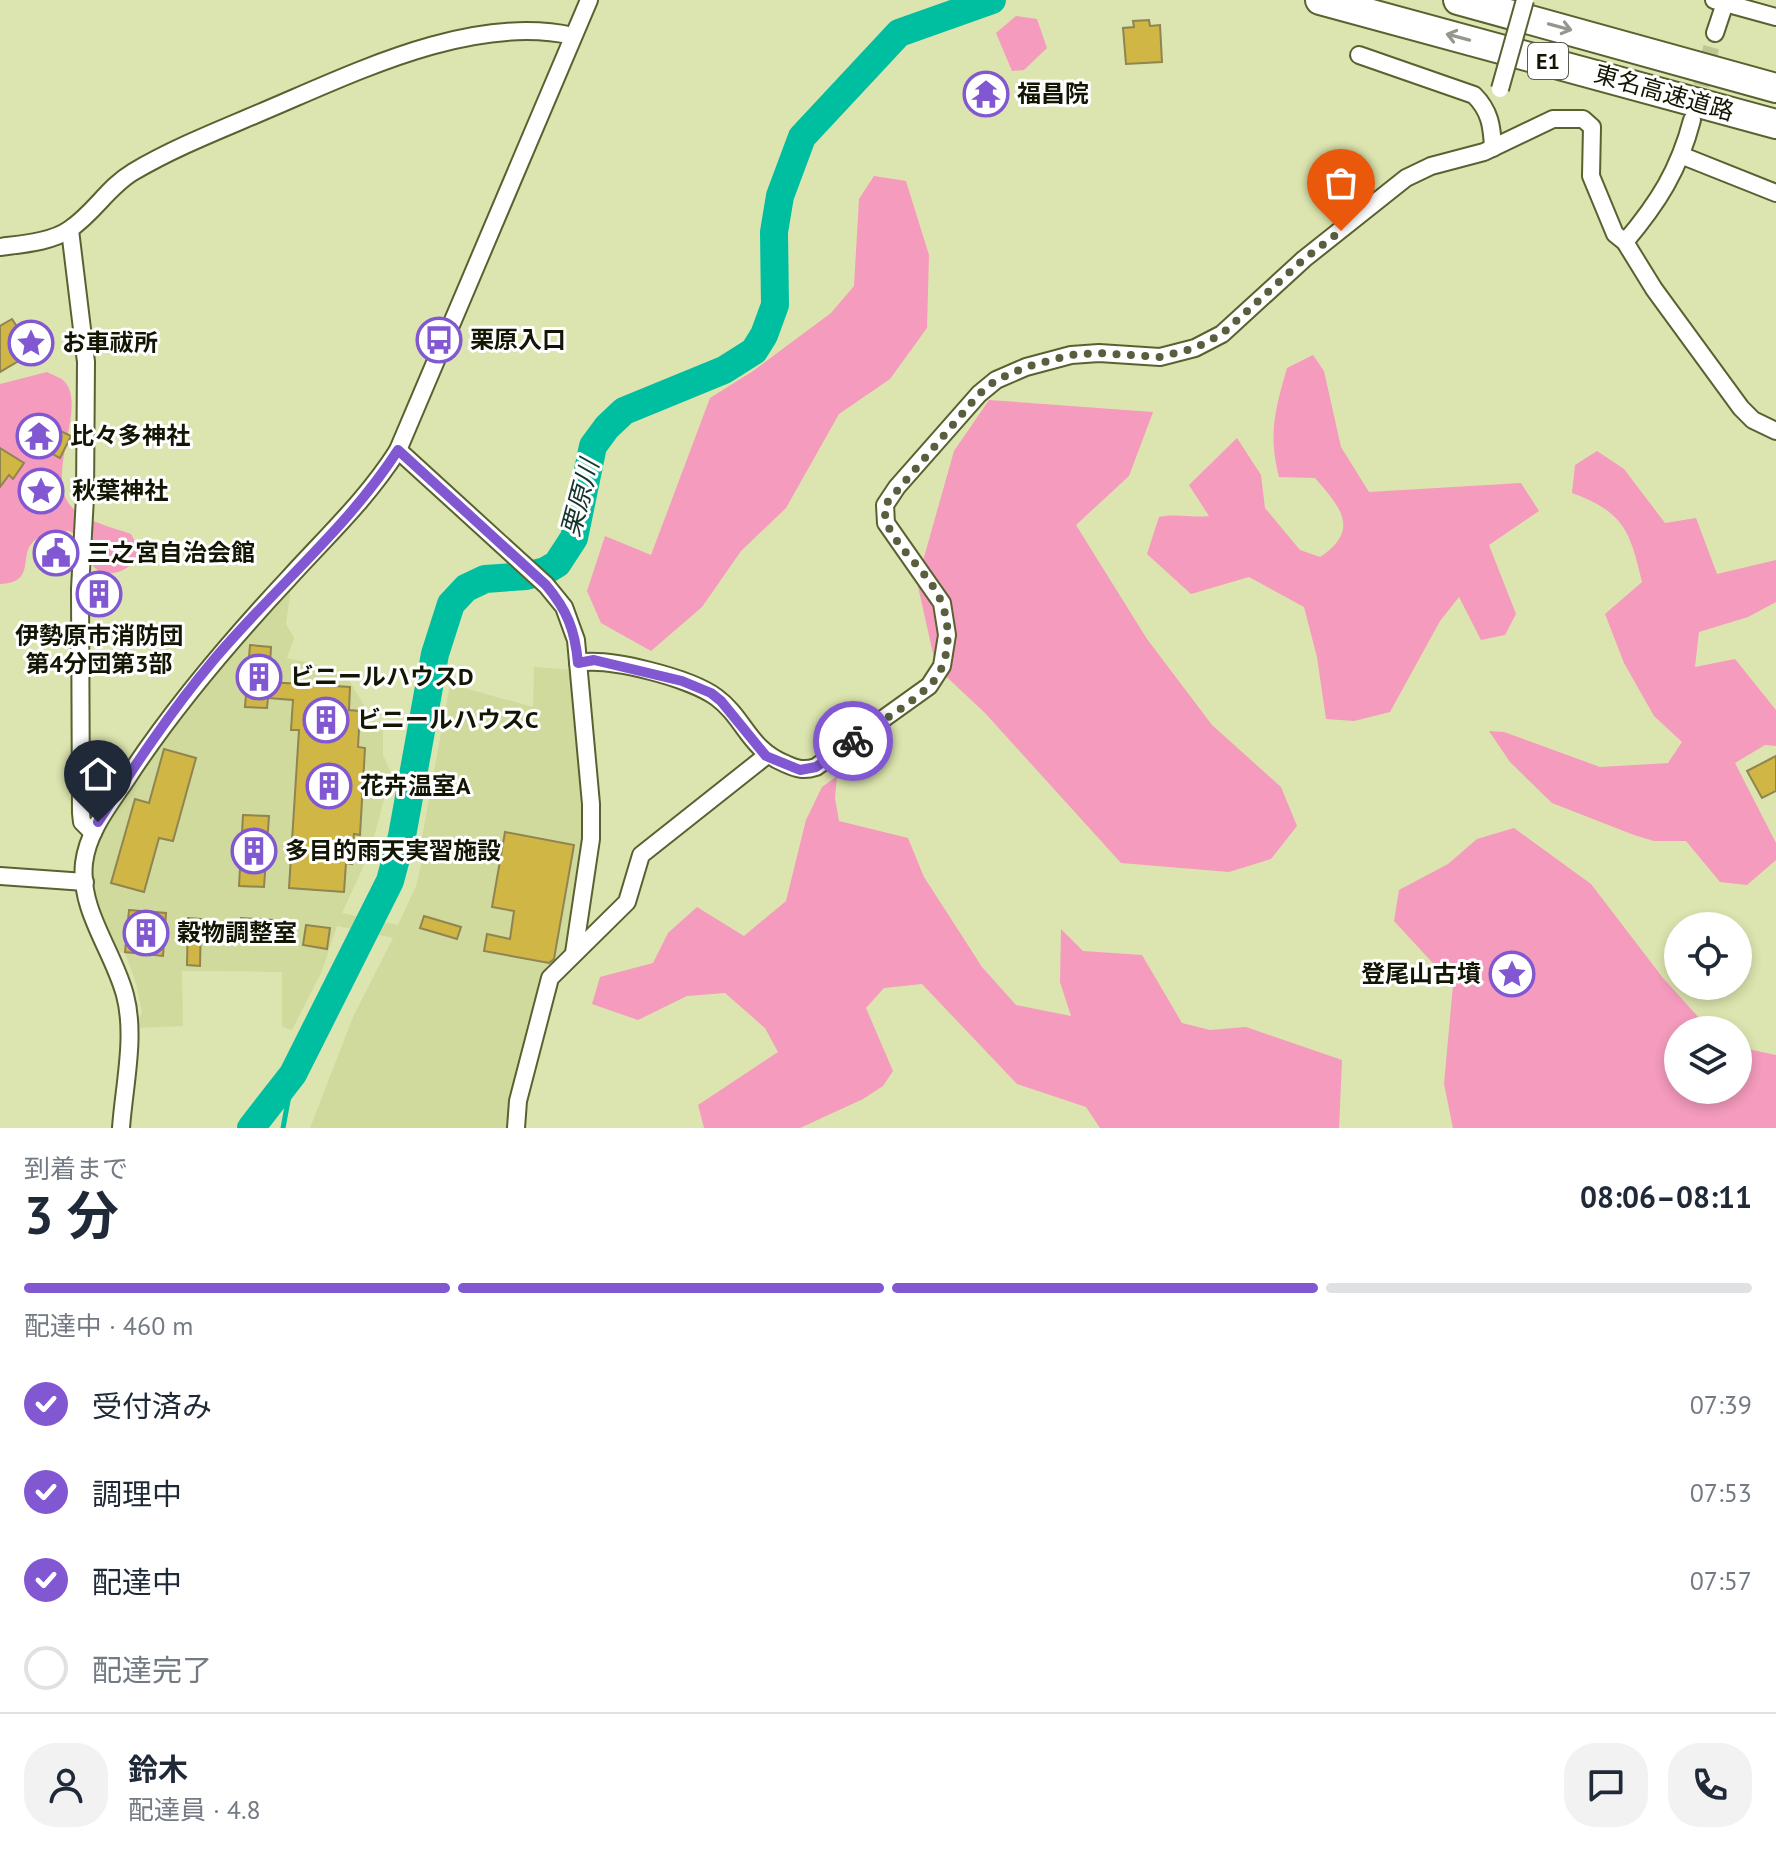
<!DOCTYPE html>
<html lang="ja">
<head>
<meta charset="utf-8">
<style>
	:root { --surface:#fff; --page:#f2f2f3; --text:#1f2937; --muted:#747a83; --line:#e0e1e3; --accent:#8158d1 }
	body { margin:0; font-family:"PT Sans","Noto Sans JP",sans-serif; background:var(--page); color:var(--text); height:100vh; display:flex; flex-direction:column; font-size:30px; white-space:nowrap }
	* { box-sizing:border-box; margin:0 }
	p { font-size:26px; color:var(--muted) }
	.icon { flex:none; width:44px; height:44px; fill:none; stroke:currentColor; stroke-width:2; stroke-linecap:round; stroke-linejoin:round }
	.map { position:relative; height:1128px; overflow:hidden }
	.drawer { display:flex; flex-direction:column; background:var(--surface); flex:1 }
	.drawer>* { flex:none }
	.buttons { position:absolute; left:1664px; top:912px; display:grid; gap:16px }
	.buttons a { display:grid; place-items:center; width:88px; height:88px; border-radius:50%; background:var(--surface); box-shadow:0 4px 12px #0003; font-size:40px }
	.pin { position:absolute; display:grid; place-items:center; width:68px; height:68px; color:#fff; margin:-82px -34px; border-radius:50% 50% 50% 0; rotate:-45deg; box-shadow:0 0 8px #0007 }
	.pin .icon { rotate:45deg }
	.courier { position:absolute; display:grid; place-items:center; width:80px; height:80px; margin:-40px; border:6px solid #8158d1; border-radius:50%; background:#fff; color:#222; box-shadow:0 2px 10px #0007 }
	.overview em { font-style:normal; font-weight:700 }
	.overview div { display:flex; flex-direction:column-reverse }
	.overview { display:flex; align-items:center; justify-content:space-between; height:136px; padding:0 24px }
	h1 { font-size:52px; font-weight:700; line-height:60px }
	.bar { display:grid; grid-template-columns:repeat(4,1fr); gap:12px 8px; align-content:center; height:96px; padding:0 24px }
	.bar i { height:10px; border-radius:6px; background:var(--line) }
	.bar .selected { background:var(--accent) }
	.bar p { grid-column:span 4 }
	.line { display:flex; align-items:center; gap:20px; padding:0 24px; border-top:2px solid var(--line) }
	.line div { flex:1 }
	.round { display:grid; place-items:center; flex:none; width:84px; height:84px; border-radius:32px; background:var(--page) }
	ol { padding:0 24px; list-style:none }
	li { display:flex; align-items:center; gap:24px; height:88px }
	li p { margin-inline-start:auto }
	li .icon { padding:8px; border-radius:50%; background:var(--accent); color:#fff; stroke-width:4 }
	li:last-child { color:var(--muted) }
	li i { width:44px; height:44px; border:4px solid var(--line); border-radius:50% }
	.map>svg:first-child { display:block }
</style>
</head>
<body>
<div class="map">
<svg width="1776" height="1128" viewBox="0 0 1776 1128">
	<rect width="100%" height="100%" fill="#dce5af"/>
	<polygon fill="#d0da9d" points="291,588 286,624 294,638 287,658 344,671 365,707 368,725 383,720 383,755 391,773 370,852 342,913 398,925 416,886 426,844 421,843 450,684 533,707 534,667 574,670 582,768 584,848 568,950 539,982 527,1025 511,1101 512,1128 310,1128 353,1017 393,938 337,926 322,971 292,1030 282,1027 282,972 223,971 182,971 183,1026 135,1028 142,1012 136,983 125,953 116,951 94,894 92,869 99,841 155,749 195,693"/>
	<g fill="#f59bbd">
		<polygon points="1016,16 1037,19 1047,48 1024,70 1012,71 996,33"/>
		<polygon points="874,176 906,181 929,255 927,328 890,379 839,414 786,508 741,551 702,607 651,651 601,623 587,591 605,536 651,555 710,398 753,371 831,313 854,286 859,199"/>
		<path d="M 1313,355 L 1324,371 L 1341,447 L 1369,492 L 1521,483 L 1539,511 L 1489,545 L 1516,614 L 1505,635 L 1481,640 L 1459,597 L 1440,621 L 1390,712 L 1354,721 L 1326,719 L 1317,657 L 1304,607 L 1249,577 L 1191,594 L 1147,554 L 1159,517 C 1177,513 1191,518 1209,516 L 1189,485 L 1237,438 L 1261,475 L 1265,508 L 1300,550 L 1320,557 C 1362,529 1339,506 1315,478 L 1279,477 C 1268,434 1275,410 1287,368 Z"/>
		<path d="M 47,372 C 52,375 60,377 64,381 C 88,406 46,471 69,504 C 82,521 112,527 131,534 L 140,551 C 135,562 130,568 118,572 C 82,581 91,539 69,531 C 64,530 55,532 50,533 C 7,544 45,582 0,584 L 0,384 Z"/>
		<polygon points="989,400 1153,412 1129,476 1076,525 1147,639 1212,725 1281,787 1297,826 1271,859 1229,872 1121,863 985,713 936,667 917,582 954,451"/>
		<path d="M 1597,451 L 1624,469 L 1665,523 L 1696,518 L 1717,574 L 1776,560 L 1776,602 L 1748,617 L 1699,632 L 1695,667 L 1735,659 L 1776,710 L 1776,746 L 1765,745 L 1735,763 L 1776,843 L 1776,860 L 1747,885 L 1720,882 L 1686,841 L 1654,841 L 1634,835 L 1552,803 L 1510,762 L 1489,731 L 1504,732 L 1600,767 L 1668,763 L 1682,742 L 1654,716 L 1624,663 L 1605,614 L 1642,582 C 1630,531 1624,512 1572,493 L 1575,465 Z"/>
		<polygon points="837,776 835,798 839,821 908,838 924,877 982,967 1016,1005 1071,1016 1060,982 1061,929 1083,951 1142,955 1182,1023 1210,1030 1246,1027 1342,1060 1339,1128 1100,1128 1086,1107 1017,1084 922,984 884,988 866,1008 893,1071 883,1086 863,1099 800,1128 704,1128 698,1105 778,1052 765,1028 725,993 687,996 638,1020 592,1004 600,977 653,963 668,933 697,907 744,936 786,901 806,820 822,787"/>
		<polygon points="1514,828 1591,884 1663,978 1710,1030 1678,1030 1678,1090 1738,1090 1738,1047 1776,1055 1776,1128 1453,1128 1444,1084 1453,985 1394,921 1399,890 1448,864 1477,839"/>
	</g>
	<g fill="none" stroke-linecap="round" stroke-linejoin="round">
		<polyline stroke="#00bea0" stroke-width="5" points="283,1128 293,1074"/>
		<polyline stroke="#00bea0" stroke-width="28" points="251,1128 293,1074 390,881 402,836 435,654 451,604 466,588 485,579 526,576 545,571 557,564 574,538 593,446 607,427 624,411 724,370 754,351 764,335 775,305 774,232 780,196 802,137 899,33 992,0"/>
	</g>
	<g fill="#d0b644" stroke="#908451" stroke-width="2">
		<polygon points="1149,20 1150,26 1160,25 1162,62 1126,64 1123,28 1134,27 1133,21"/>
		<polygon points="12,319 29,345 23,350 27,356 0,372 0,326"/>
		<polygon points="54,428 71,436 60,458 44,449"/>
		<polygon points="0,448 24,463 13,479 9,475 0,487"/>
		<polygon points="50,540 63,541 63,565 49,565"/>
		<polygon points="250,645 271,647 269,682 350,687 349,710 360,711 358,747 365,748 360,835 354,834 352,864 346,863 344,892 289,888 299,730 291,730 293,700 268,698 267,708 245,707"/>
		<polygon points="164,749 196,758 173,841 159,838 144,892 111,883 135,799 149,803"/>
		<polygon points="1776,756 1776,791 1762,798 1747,771"/>
		<polygon points="243,815 269,816 264,887 239,886"/>
		<polygon points="505,832 574,845 554,959 549,963 484,951 487,934 510,939 514,911 492,907"/>
		<polygon points="129,910 166,913 163,956 125,952"/>
		<polygon points="424,916 461,927 457,939 420,928"/>
		<polygon points="188,918 201,919 200,966 187,965"/>
		<polygon points="241,918 273,920 272,943 240,941"/>
		<polygon points="306,925 330,928 327,949 303,945"/>
	</g>
	<g fill="none" stroke-linecap="round" stroke-linejoin="round">
		<polyline stroke="#bec695" stroke-width="16" stroke-dasharray="16 8" stroke-linecap="butt" points="1695,109 1715,33"/>
		<g stroke="#5a6130" stroke-width="20">
			<g id="street">
				<polyline points="1714,0 1776,17"/>
				<polyline points="1715,33 1726,0"/>
				<path d="M 1359,55 L 1474,95 C 1490,111 1492,126 1493,148"/>
				<polyline points="1683,156 1776,193"/>
				<polyline points="70,230 86,362 85,497 80,589 81,813 82,822 93,833"/>
				<path d="M 1625,242 C 1658,203 1679,170 1692,120"/>
				<path d="M 0,247 C 22,244 52,242 70,229 C 94,213 108,187 133,172 C 177,146 225,128 271,108 C 360,70 475,14 573,36"/>
				<polyline points="398,450 546,585 564,607 576,640 591,804 591,839 574,953"/>
				<path d="M 578,663 C 609,657 690,678 716,697 C 745,718 748,749 786,764 C 797,769 804,771 816,767 L 929,686 L 942,666 L 947,635 L 942,603 L 886,523 L 885,505 L 897,487 L 979,394 L 996,380 L 1026,367 L 1071,355 L 1099,353 L 1160,357 L 1195,348 L 1222,334 L 1304,259 L 1406,178 L 1431,166 L 1484,152 L 1553,119 L 1583,119 L 1592,127 L 1591,176 L 1615,234 L 1625,242 L 1654,289 L 1741,408 L 1753,420 L 1776,431"/>
				<polyline points="0,876 85,882"/>
				<path d="M 121,1128 C 124,1086 136,1036 125,995 C 113,950 79,911 84,863 C 88,830 111,803 128,777 C 175,705 230,641 288,579 C 327,536 367,499 398,450 L 589,0"/>
				<polyline points="516,1128 518,1101 550,978 627,902 641,855 766,756"/>
			</g>
		</g>
		<g stroke="#5a6130" stroke-width="32">
			<g id="highway">
				<polyline points="1320,0 1776,124"/>
				<polyline points="1458,0 1776,88"/>
			</g>
		</g>
		<use href="#street" stroke="#fff" stroke-width="16"/>
		<use href="#highway" stroke="#fff" stroke-width="28"/>
		<g stroke="#5a6130" stroke-width="20" stroke-linecap="butt">
			<polyline id="street-bridge" points="1500,89 1525,0"/>
		</g>
		<use href="#street-bridge" stroke="#fff" stroke-width="16"/>
	</g>
	<defs><path id="oneway-shaft" d="M-6 0H5M1.5-3L5.5 0L1.5 3" fill="none" stroke-width="1.6" stroke-linecap="round" stroke-linejoin="round" transform="scale(2)"/></defs>
	<g stroke="#95968e">
		<use href="#oneway-shaft" transform="translate(1560 27) rotate(15)"/>
		<use href="#oneway-shaft" transform="translate(1458 37) rotate(-165)"/>
	</g>
	<g fill="none" stroke-linecap="round" stroke-linejoin="round">
		<path stroke="#595e3f" stroke-width="8" stroke-dasharray="0 14.4" d="M 853,741 C 878,723 907,707 929,686 C 951,666 952,625 940,599 C 932,582 919,568 907,554 C 895,538 883,526 885,505 L 979,394 L 996,380 L 1026,367 L 1071,355 L 1099,353 L 1160,357 L 1195,348 L 1222,334 L 1304,259 L 1341,231"/>
		<path stroke="#8158d1" stroke-width="10" d="M 98,822 C 134,767 170,712 212,662 C 272,590 347,529 398,450 L 546,585 C 567,610 575,630 578,663 L 594,660 L 682,681 L 711,693 L 721,701 L 766,756 L 800,770 L 816,767 L 853,741"/>
	</g>
	<defs>
		<g id="temple-ring" transform="scale(2.3)"><circle r="9.5" fill="#fff" stroke="#8158d1" stroke-width="1.5"/><path d="M0-6L5-2H3V0L6.5 2.5H4V6H1.5V3h-3V6H-4V2.5H-6.5L-3 0V-2H-5Z" fill="#8158d1"/></g>
		<g id="bus-ring" transform="scale(2.3)"><circle r="9.5" fill="#fff" stroke="#8158d1" stroke-width="1.5"/><path d="M-5-6H5V4H4V6H2V4H-2V6H-4V4H-5ZM-3.5-4V0h7V-4ZM-3.5 1.2v1.5H-2V1.2ZM2 1.2v1.5H3.5V1.2Z" fill="#8158d1"/></g>
		<g id="sight-ring" transform="scale(2.3)"><circle r="9.5" fill="#fff" stroke="#8158d1" stroke-width="1.5"/><path d="M0-6L1.8-2.2L6-1.7L2.9 1.2L3.7 5.4L0 3.3L-3.7 5.4L-2.9 1.2L-6-1.7L-1.8-2.2Z" fill="#8158d1"/></g>
		<g id="civic-ring" transform="scale(2.3)"><circle r="9.5" fill="#fff" stroke="#8158d1" stroke-width="1.5"/><path d="M-.6-6.5H3V-4.5H.6V-3L4-1V1h2V6H-6V1h2V-1L-.6-3ZM-1.2 2.5V6h2.4V2.5Z" fill="#8158d1"/></g>
		<g id="building-ring" transform="scale(2.3)"><circle r="9.5" fill="#fff" stroke="#8158d1" stroke-width="1.5"/><path d="M-4-6H4V6H1V3H-1V6H-4ZM-2.5-4.3h1.7v1.8h-1.7ZM.8-4.3h1.7v1.8H.8ZM-2.5-1h1.7V.8h-1.7ZM.8-1h1.7V.8H.8Z" fill="#8158d1"/></g>
	</defs>
	<g fill-rule="evenodd">
		<use href="#temple-ring" x="986" y="94"/>
		<use href="#bus-ring" x="439" y="340"/>
		<use href="#sight-ring" x="31" y="343"/>
		<use href="#temple-ring" x="39" y="436"/>
		<use href="#sight-ring" x="41" y="491"/>
		<use href="#civic-ring" x="56" y="553"/>
		<use href="#building-ring" x="99" y="594"/>
		<use href="#building-ring" x="259" y="677"/>
		<use href="#building-ring" x="326" y="720"/>
		<use href="#building-ring" x="329" y="786"/>
		<use href="#building-ring" x="254" y="851"/>
		<use href="#building-ring" x="146" y="933"/>
		<use href="#sight-ring" x="1512" y="974"/>
	</g>
	<g text-anchor="middle" stroke-width="6" stroke-linejoin="round" paint-order="stroke">
		<rect fill="#fff" stroke="#5a5c4f" stroke-width="2" x="1528" y="43" width="40" height="36" rx="6"/>
		<g font-size="22" font-weight="bold" fill="#131603">
			<text x="1548" y="69">E1</text>
		</g>
		<g font-size="24" fill="#131603" stroke="#fff">
			<text transform="translate(1664 93) rotate(16)" y="8">東名高速道路</text>
		</g>
		<g font-size="24" font-weight="bold" fill="#131603" stroke="#fff" text-anchor="start">
			<text x="1017" y="102">福昌院</text>
			<text x="470" y="348">栗原入口</text>
			<text x="62" y="351">お車祓所</text>
			<text x="70" y="444">比々多神社</text>
			<text x="72" y="499">秋葉神社</text>
			<text x="87" y="561">三之宮自治会館</text>
			<text x="99" y="644" text-anchor="middle">伊勢原市消防団<tspan x="99" dy="28">第4分団第3部</tspan></text>
			<text x="290" y="685">ビニールハウスD</text>
			<text x="357" y="728">ビニールハウスC</text>
			<text x="360" y="794">花卉温室A</text>
			<text x="285" y="859">多目的雨天実習施設</text>
			<text x="177" y="941">穀物調整室</text>
			<text x="1481" y="982" text-anchor="end">登尾山古墳</text>
		</g>
		<g font-size="26" font-style="italic" fill="#15342d" stroke="#fff">
			<text transform="translate(580 498) rotate(-75)" y="9">栗原川</text>
		</g>
	</g>
</svg>
<div class="buttons">
<a><svg class="icon" aria-label="locate" viewBox="0 0 24 24"><circle cx="12" cy="12" r="6"/><path d="M12 2v4M12 18v4M2 12h4M18 12h4"/></svg></a>
<a><svg class="icon" aria-label="layers" viewBox="0 0 24 24"><path d="M12 4l9 5-9 5-9-5zM3 14l9 5 9-5"/></svg></a>
</div>
<div class="pin" style="left:1341px;top:231px;background:#ea580c"><svg class="icon" aria-label="bag" viewBox="0 0 24 24"><path d="M5 8h14l-1 12H6zM9 8a3 3 0 0 1 6 0"/></svg></div>
<div class="pin" style="left:98px;top:822px;background:#1f2937"><svg class="icon" aria-label="home" viewBox="0 0 24 24"><path d="M3 11l9-7 9 7M6 9v11h12V9"/></svg></div>
<div class="courier" style="left:853px;top:741px"><svg class="icon" aria-label="bike" viewBox="0 0 24 24"><circle cx="6" cy="16" r="4"/><circle cx="18" cy="16" r="4"/><path d="M6 16l4-8h5l3 8M10 8l3 8H6M13 5h3"/></svg></div>
</div>
<section class="drawer">
<div class="overview"><div><h1>3 分</h1><p>到着まで</p></div><em>08:06–08:11</em></div>
<div class="bar"><i class="selected"></i><i class="selected"></i><i class="selected"></i><i></i><p>配達中 · 460 m</p></div>
<ol>
<li><svg class="icon" aria-label="check" viewBox="0 0 24 24"><path d="M5 12l5 5 9-10"/></svg>受付済み<p>07:39</p></li>
<li><svg class="icon" aria-label="check" viewBox="0 0 24 24"><path d="M5 12l5 5 9-10"/></svg>調理中<p>07:53</p></li>
<li><svg class="icon" aria-label="check" viewBox="0 0 24 24"><path d="M5 12l5 5 9-10"/></svg>配達中<p>07:57</p></li>
<li><i></i>配達完了</li>
</ol>
<div class="line" style="height:144px"><a class="round"><svg class="icon" aria-label="person" viewBox="0 0 24 24"><circle cx="12" cy="8" r="4"/><path d="M4 21q1-7 8-7t8 7"/></svg></a><div><b>鈴木</b><p>配達員 · 4.8</p></div><a class="round"><svg class="icon" aria-label="chat" viewBox="0 0 24 24"><path d="M4 5h16v11H9l-5 4z"/></svg></a><a class="round"><svg class="icon" aria-label="phone" viewBox="0 0 24 24"><path d="M5 4h4l2 5-3 2q2 4 5 5l2-3 5 2v4C11 20 4 13 5 4z"/></svg></a></div>
</section>
</body>
</html>
